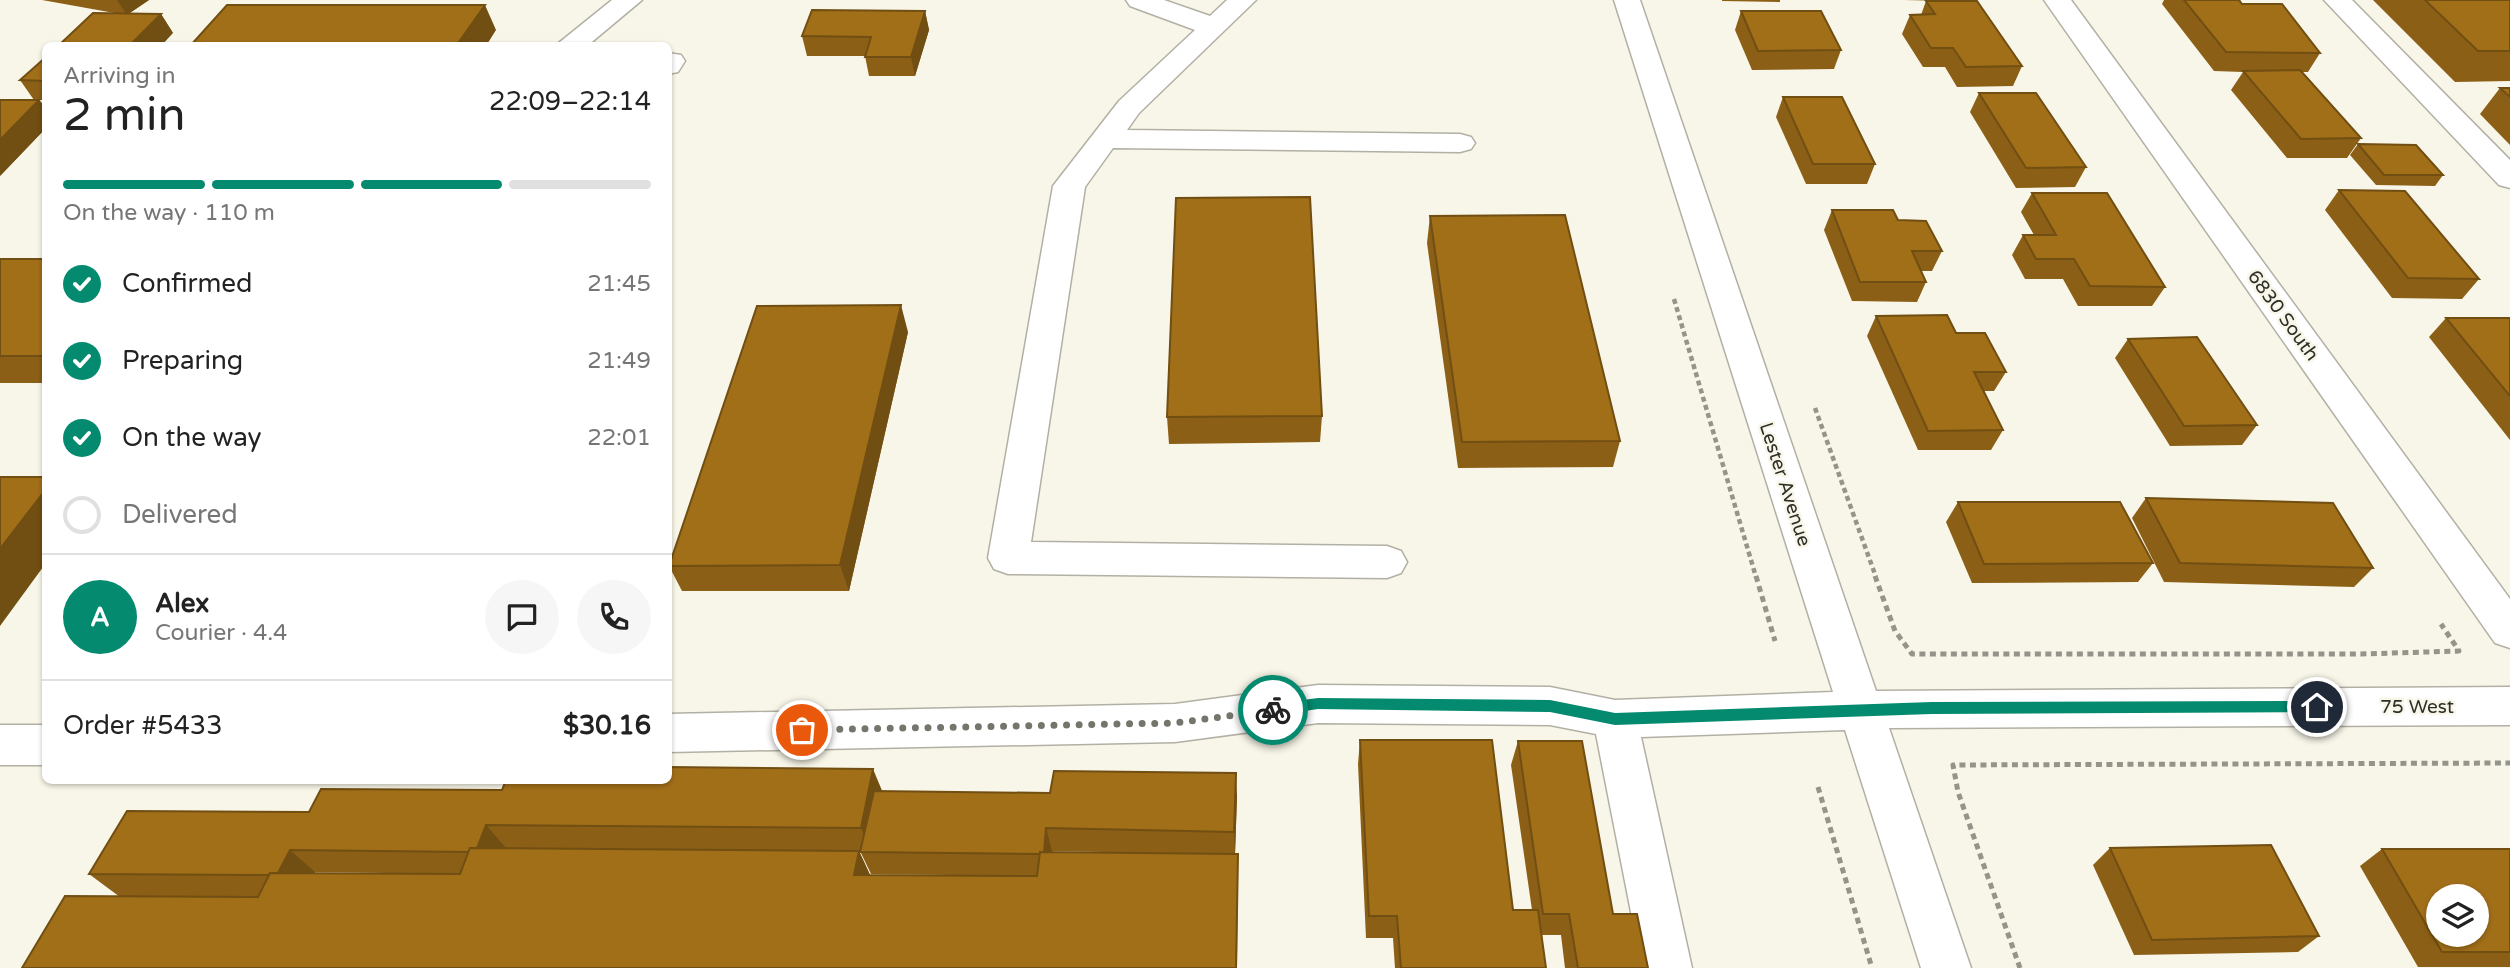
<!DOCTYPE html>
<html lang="en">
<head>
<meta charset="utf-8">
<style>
	:root { --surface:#fff; --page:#f6f6f6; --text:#222; --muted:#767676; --line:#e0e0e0; --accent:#048a6f }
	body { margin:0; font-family:"Varela Round",sans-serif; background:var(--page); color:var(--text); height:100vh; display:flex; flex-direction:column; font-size:26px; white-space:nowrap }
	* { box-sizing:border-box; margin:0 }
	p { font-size:23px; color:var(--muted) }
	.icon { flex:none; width:38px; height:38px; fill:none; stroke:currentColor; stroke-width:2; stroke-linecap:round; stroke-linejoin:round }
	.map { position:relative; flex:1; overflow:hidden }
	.drawer { position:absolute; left:42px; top:42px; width:630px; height:742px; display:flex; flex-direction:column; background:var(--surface); border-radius:10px; box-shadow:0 2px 5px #0004 }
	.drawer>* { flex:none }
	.buttons { position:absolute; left:2426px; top:884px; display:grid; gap:14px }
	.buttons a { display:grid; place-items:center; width:63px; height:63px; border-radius:50%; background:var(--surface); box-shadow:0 2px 5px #0004; font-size:35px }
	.pin { position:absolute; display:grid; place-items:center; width:60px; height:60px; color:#fff; margin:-30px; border:4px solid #fff; border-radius:50%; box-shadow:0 2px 7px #0007 }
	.courier { position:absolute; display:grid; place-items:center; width:70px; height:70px; margin:-35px; border:5px solid #048a6f; border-radius:50%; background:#fff; color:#222; box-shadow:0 2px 9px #0007 }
	.head em { font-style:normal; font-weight:600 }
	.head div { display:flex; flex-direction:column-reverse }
	.head { display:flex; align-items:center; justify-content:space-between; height:119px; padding:0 21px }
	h1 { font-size:46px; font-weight:600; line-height:52px }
	.bar { display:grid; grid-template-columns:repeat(4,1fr); gap:10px 7px; align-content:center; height:84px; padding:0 21px }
	.bar i { height:9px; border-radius:5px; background:var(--line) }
	.bar .selected { background:var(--accent) }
	.bar p { grid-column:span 4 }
	.line { display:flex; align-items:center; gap:18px; padding:0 21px; border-top:2px solid var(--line) }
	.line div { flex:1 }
	.round { display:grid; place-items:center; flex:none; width:74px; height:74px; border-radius:37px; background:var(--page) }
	ol { padding:0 21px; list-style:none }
	li { display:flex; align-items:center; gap:21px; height:77px }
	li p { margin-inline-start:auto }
	li .icon { padding:7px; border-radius:50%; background:var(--accent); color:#fff; stroke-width:4 }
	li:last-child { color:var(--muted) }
	li i { width:38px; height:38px; border:4px solid var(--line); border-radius:50% }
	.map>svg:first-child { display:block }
</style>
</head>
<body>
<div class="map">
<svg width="2510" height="968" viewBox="0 0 2510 968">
	<rect width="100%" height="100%" fill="#f8f6e8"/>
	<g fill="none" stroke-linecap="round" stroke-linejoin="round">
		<g stroke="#b2b0a4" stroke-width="3">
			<g id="minor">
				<polygon points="612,0 642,0 587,46 555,46"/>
				<polygon points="1126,0 1164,0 1210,16 1227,0 1256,0 1139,113 1127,130 1460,134 1471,137 1475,143 1471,149 1460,152 1113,148 1085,187 1031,542 1387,546 1401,551 1407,562 1401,573 1387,578 1008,574 994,569 988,558 1053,186 1119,101 1195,30 1130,6"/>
				<polygon points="1614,0 1640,0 1876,691 2510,687 2510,725 1889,728 1971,968 1921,968 1845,730 1641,737 1692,968 1642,968 1596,734 1550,725 1318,723 1175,742 668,752 668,714 1175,704 1318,685 1550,687 1615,700 1833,692"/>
				<polygon points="2044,0 2071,0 2510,599 2510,648 2495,643"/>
				<polygon points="2324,0 2352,0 2510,160 2510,188 2499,185"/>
				<polygon points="668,53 681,55 685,61 678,72 668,74"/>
				<rect x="0" y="725" width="46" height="40"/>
			</g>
		</g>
		<g stroke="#95948a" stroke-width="4.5" stroke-dasharray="5 3.5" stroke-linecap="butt">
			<polyline points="1674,299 1756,577"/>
			<polyline points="1815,408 1876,577"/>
		</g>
		<g stroke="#95948a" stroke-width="5" stroke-dasharray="6 4.5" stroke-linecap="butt">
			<polyline points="1756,576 1775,641"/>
			<polyline points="1875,576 1895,631 1912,654 2361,654 2459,651 2441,624"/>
			<polyline points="1818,787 1872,968"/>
			<polyline points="2020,968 1958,792 1953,765 2510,763"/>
		</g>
		<use href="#minor" fill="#fff" fill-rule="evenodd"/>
	</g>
	<g fill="#8b5f16" fill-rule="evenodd">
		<polygon points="42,0 149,0 128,14 161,14 173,33 120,14"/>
		<polygon points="1722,0 1780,0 1780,2 1722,1"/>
		<polygon points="1904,0 1958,0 1958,1 2022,66 2013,86 1957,87 1945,67 1923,67 1902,34 1910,15 1921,15 1926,1 1950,1"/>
		<polygon points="2164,0 2239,0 2242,4 2320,53 2308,72 2301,72 2361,138 2347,158 2287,158 2231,90 2243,72 2214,71 2162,4"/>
		<polygon points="2373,0 2510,0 2510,81 2455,82"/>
		<polygon points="925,11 929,30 915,76 869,76 865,56 807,56 802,36"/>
		<polygon points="1741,11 1841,50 1834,69 1752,70 1735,30"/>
		<polygon points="46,57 46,100 39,100 46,108 46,128 0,176 34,100 20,80"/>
		<polygon points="2500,88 2510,88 2510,145 2480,114"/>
		<polygon points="1979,93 2086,167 2075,187 2016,188 1970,112"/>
		<polygon points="1783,97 1875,164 1867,184 1806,184 1776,117"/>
		<polygon points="2358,144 2443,175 2435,186 2376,185 2350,155"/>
		<polygon points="2339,190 2479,279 2462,299 2392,298 2325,210"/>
		<polygon points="2032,193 2165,287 2152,306 2078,306 2063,279 2025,279 2012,255 2023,235 2034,235 2021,212"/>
		<polygon points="1832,210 1898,220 1942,251 1932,271 1921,271 1926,282 1917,302 1852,301 1824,230"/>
		<polygon points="1430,216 1620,441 1613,467 1458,468 1427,243"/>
		<rect x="0" y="259" width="46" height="124"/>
		<polygon points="1876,316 2006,372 1994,391 1984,391 2003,430 1991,450 1918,450 1867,336"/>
		<polygon points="2446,318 2510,318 2510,440 2429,337"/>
		<polygon points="908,332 849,591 682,591 669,566"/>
		<polygon points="2128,339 2257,425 2242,445 2170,446 2115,358"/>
		<polygon points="1322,416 1320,442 1169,444 1167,417"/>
		<polygon points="2146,498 2373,568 2354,587 2164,582 2132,518"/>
		<polygon points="1958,502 2153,563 2138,582 1972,583 1946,522"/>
		<polygon points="1360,740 1513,910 1532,910 1511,765 1518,741 1613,914 1648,968 1565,968 1561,935 1542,935 1546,968 1395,968 1393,938 1366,938 1358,764"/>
		<path d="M 882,791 L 1237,796 L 1235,854 L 1238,881 L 258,897 L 120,897 L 89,874 L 309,812 ZM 859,851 L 860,851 L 871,874 L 950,875 L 870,875 ZM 1052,851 L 1203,854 L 1052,853 ZM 315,872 L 460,874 L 315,873 Z"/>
		<polygon points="2110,848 2319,936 2298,952 2134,955 2093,865"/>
		<polygon points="2382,849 2510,849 2510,967 2418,967 2360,866"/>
	</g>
	<g fill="#714e12">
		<polygon points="117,0 149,0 127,15"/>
		<polygon points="485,5 496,30 486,46 456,46"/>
		<polygon points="925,11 929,30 915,76 911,57"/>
		<polygon points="161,14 173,33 161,46 129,46"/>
		<polygon points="39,100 46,108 46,128 0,176 0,140"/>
		<polygon points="901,305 908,332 849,591 840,565"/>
		<polygon points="46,489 46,563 0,626 0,549"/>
		<polygon points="873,769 883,793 872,851 861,828"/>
		<polygon points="1236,773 1237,796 1235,854 1234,832"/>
		<polygon points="486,825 506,848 476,852"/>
		<polygon points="1046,828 1052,851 1049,876 1043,854"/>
		<polygon points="290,850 315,872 304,897 277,875"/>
		<polygon points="859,851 871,877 854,875"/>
		<polygon points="1238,854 1237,968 1236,968"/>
	</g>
	<g fill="#a26f19" stroke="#714e12" stroke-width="2" fill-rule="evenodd">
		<polygon points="2184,0 2239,0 2242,4 2282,4 2320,53 2226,52"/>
		<polygon points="2425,0 2510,0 2510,51 2478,51"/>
		<polygon points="1926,1 1977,1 2022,66 1966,67 1953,48 1931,48 1910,15 1935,14"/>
		<polygon points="227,5 485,5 456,46 190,46"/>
		<polygon points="812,10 925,11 911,57 865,57 871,37 802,36"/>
		<polygon points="1741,11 1821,11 1841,50 1758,51"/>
		<polygon points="93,13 161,14 129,46 58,46"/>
		<polygon points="46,57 46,81 20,80"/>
		<polygon points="2300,70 2361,138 2301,139 2243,71"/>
		<polygon points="2500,88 2510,88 2510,97"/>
		<polygon points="1979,93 2036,93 2086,167 2026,168"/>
		<polygon points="1783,97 1842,97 1875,164 1813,164"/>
		<polygon points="0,100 39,100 0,140"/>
		<polygon points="2358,144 2416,145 2443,175 2384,175"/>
		<polygon points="2339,190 2405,191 2479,279 2408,278"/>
		<polygon points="2032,193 2107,193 2165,287 2090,286 2074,259 2036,259 2023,235 2056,235"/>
		<polygon points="1310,197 1322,416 1167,417 1176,198"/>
		<polygon points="1832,210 1893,210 1898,220 1926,221 1942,251 1912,251 1926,282 1860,282"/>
		<polygon points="1565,215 1620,441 1462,442 1430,216"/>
		<rect x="0" y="259" width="46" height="97"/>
		<polygon points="901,305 840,565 669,566 757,306"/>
		<polygon points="1947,315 1956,333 1985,333 2006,372 1974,372 2003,430 1928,431 1876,316"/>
		<polygon points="2446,318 2510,318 2510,396"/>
		<polygon points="2197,337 2257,425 2184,426 2128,339"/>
		<polygon points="0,477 46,477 46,489 0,549"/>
		<polygon points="2146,498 2333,503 2373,568 2180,563"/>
		<polygon points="1958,502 2120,502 2153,563 1984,564"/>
		<polygon points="1360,740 1492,740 1513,910 1538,910 1546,968 1401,968 1397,916 1369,916"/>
		<polygon points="1518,741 1582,741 1613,914 1637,914 1648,968 1578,968 1569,914 1543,914"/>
		<polygon points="668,767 873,769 861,828 486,825 477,848 470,848 469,852 290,850 278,873 270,873 269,875 89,874 127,811 309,812 321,789 502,790 506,780 668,780"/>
		<polygon points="1054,771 1236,773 1234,832 1046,828 1044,853 1040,852 1040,854 860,852 874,791 1050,793"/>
		<polygon points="2271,845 2319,936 2152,940 2110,848"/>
		<polygon points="470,848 859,851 854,875 1037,876 1040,852 1238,854 1236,968 22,968 65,896 258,897 270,873 460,874"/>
		<path d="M 2382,849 L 2510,849 L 2510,952 L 2442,952 ZM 2438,896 L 2476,896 L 2476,934 L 2438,934 Z"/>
	</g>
	<polygon fill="#048a6f" points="1318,698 1550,700 1615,713 1932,702 2317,701 2324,707 2317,712 1932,714 1615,725 1550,712 1318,709 1273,716 1266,710 1273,704"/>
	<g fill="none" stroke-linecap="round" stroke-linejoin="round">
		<polyline stroke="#75756c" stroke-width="7" stroke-dasharray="0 12.6" points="802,730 1175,723 1273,710"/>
	</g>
	<g text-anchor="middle" stroke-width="5" stroke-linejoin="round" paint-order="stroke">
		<g font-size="19" fill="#2f2f2a" stroke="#f8f6e8">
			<text transform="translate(2284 315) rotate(54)" y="7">6830 South</text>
			<text transform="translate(1786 484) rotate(72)" y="7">Lester Avenue</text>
			<text x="2417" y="713">75 West</text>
		</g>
	</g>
</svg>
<div class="buttons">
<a><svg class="icon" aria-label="layers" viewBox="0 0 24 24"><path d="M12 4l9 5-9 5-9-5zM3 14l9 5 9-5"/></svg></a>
</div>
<div class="pin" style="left:802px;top:730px;background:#ea580c"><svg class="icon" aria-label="bag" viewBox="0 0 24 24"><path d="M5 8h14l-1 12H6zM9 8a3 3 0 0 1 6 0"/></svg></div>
<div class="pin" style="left:2317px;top:707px;background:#1f2937"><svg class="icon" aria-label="home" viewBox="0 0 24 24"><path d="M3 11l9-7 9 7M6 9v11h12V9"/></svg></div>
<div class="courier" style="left:1273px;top:710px"><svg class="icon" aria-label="bike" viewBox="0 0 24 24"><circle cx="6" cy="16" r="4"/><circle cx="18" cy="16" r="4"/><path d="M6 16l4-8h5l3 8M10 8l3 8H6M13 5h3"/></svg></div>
<section class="drawer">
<div class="head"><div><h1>2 min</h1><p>Arriving in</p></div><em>22:09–22:14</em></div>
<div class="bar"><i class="selected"></i><i class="selected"></i><i class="selected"></i><i></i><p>On the way · 110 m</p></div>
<ol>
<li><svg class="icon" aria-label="check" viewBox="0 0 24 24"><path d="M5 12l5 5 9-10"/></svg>Confirmed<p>21:45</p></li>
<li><svg class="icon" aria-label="check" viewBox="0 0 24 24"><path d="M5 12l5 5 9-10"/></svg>Preparing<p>21:49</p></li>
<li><svg class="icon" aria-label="check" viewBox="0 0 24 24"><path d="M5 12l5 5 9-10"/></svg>On the way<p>22:01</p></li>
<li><i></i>Delivered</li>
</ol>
<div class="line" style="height:126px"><b class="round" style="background:var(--accent);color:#fff">A</b><div><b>Alex</b><p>Courier · 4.4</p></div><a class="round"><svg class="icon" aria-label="chat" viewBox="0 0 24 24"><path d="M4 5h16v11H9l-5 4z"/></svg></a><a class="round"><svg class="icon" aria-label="phone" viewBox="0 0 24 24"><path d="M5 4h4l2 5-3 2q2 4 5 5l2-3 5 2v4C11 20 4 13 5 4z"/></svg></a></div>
<div class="line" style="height:91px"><div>Order #5433</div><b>$30.16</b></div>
</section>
</div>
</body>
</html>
